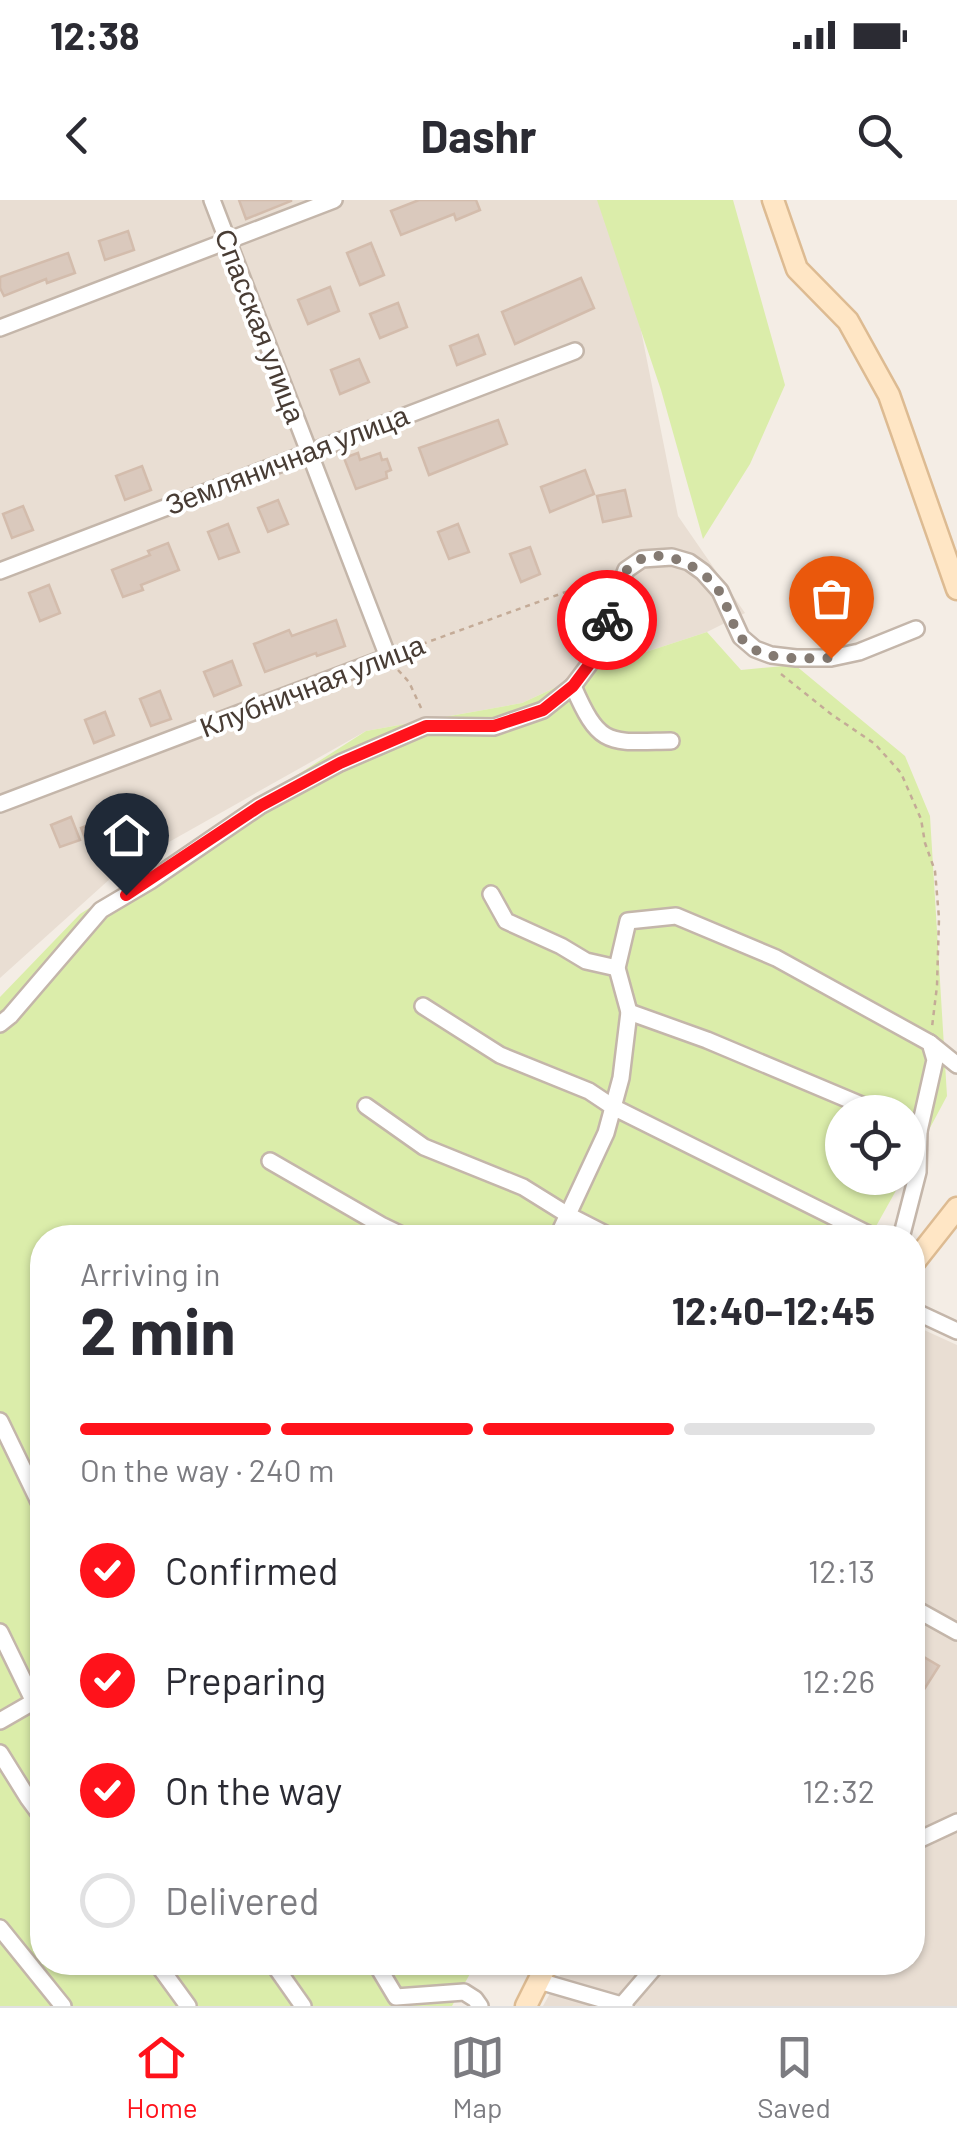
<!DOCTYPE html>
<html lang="en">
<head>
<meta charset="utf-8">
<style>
	:root { --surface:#fff; --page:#f7f7f7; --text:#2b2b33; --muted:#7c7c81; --line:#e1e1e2; --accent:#ff121b }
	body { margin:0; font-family:Barlow,sans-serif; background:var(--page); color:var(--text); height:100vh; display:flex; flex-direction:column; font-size:38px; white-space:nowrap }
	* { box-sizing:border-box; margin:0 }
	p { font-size:32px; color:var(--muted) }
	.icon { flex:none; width:55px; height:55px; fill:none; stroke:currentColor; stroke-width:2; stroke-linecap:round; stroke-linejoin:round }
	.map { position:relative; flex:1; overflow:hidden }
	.panel { position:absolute; left:30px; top:1025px; width:895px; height:750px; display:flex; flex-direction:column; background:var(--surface); border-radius:40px; box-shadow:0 2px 8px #0004 }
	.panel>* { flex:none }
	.fabs { position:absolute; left:825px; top:895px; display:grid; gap:20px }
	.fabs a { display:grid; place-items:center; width:100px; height:100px; border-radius:50%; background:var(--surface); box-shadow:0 2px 8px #0004; font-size:50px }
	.pin { position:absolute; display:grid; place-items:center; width:85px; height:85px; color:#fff; margin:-102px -42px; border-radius:50% 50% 50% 0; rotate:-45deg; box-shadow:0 0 10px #0007 }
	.pin .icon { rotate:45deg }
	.courier { position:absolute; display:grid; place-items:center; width:100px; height:100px; margin:-50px; border:8px solid #ff121b; border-radius:50%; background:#fff; color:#222; box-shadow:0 2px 12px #0007 }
	.summary em { font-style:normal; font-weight:700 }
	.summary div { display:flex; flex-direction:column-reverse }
	.summary { display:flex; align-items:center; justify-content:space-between; height:170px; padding:0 50px }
	h1 { font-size:65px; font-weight:700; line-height:75px }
	.bar { display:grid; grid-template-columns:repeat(4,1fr); gap:15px 10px; align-content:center; height:120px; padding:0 50px }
	.bar i { height:12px; border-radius:8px; background:var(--line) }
	.bar .on { background:var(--accent) }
	.bar p { grid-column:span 4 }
	ol { padding:0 50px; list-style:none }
	li { display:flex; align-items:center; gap:30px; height:110px }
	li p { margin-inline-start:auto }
	li .icon { padding:10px; border-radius:50%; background:var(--accent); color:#fff; stroke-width:4 }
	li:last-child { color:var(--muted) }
	li i { width:55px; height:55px; border:5px solid var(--line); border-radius:50% }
	.status { display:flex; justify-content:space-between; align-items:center; height:70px; padding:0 50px; background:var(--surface); direction:ltr }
	.status svg { height:28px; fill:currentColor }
	header { display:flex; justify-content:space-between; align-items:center; height:130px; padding:0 50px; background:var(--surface); font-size:45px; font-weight:700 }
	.tabs { display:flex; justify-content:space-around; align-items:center; height:140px; border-top:2px solid var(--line); background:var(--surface); font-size:28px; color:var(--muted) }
	.tabs a { display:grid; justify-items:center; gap:5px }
	.tabs .on { color:var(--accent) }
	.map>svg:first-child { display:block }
</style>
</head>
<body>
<div class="status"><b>12:38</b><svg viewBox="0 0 49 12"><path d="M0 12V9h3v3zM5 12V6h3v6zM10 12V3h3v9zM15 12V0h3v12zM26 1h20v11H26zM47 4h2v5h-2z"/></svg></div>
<header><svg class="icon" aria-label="back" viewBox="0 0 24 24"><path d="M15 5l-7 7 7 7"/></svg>Dashr<svg class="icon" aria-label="search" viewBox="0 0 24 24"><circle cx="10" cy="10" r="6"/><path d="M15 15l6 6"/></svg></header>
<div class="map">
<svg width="957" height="1806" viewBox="0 0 957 1806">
	<rect width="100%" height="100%" fill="#f4ede5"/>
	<g fill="#e9ded3">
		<polygon points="0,0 615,0 678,316 745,413 707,432 600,467 522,503 366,531 121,669 0,778"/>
		<polygon points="913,1125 957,1145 957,1806 543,1806 567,1763 912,1762 912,1465 920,1448 912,1443"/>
	</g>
	<g fill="#dbedaa">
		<polygon points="597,0 733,0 785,185 750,264 703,339 661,190"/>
		<polygon points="707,432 741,470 795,465 905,556 930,616 947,896 908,969 908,912 842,912 842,978 903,978 870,1037 42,1038 42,1762 476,1763 452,1806 0,1806 0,797 80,714 366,531 522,503 600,467"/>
	</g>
	<g fill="#dac9bd" stroke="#d3bcac" stroke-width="2.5">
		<polygon points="239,0 291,0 291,1 246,19"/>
		<polygon points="419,0 476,0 480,10 456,20 454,14 401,35 391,11"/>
		<polygon points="128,31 134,50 105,60 99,41"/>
		<polygon points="371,43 384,75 360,85 347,53"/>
		<polygon points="68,53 75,73 47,83 46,79 4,96 0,88 0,77"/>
		<polygon points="581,78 594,108 515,144 502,112"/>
		<polygon points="330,87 339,111 308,124 298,100"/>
		<polygon points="398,103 407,127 380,138 370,114"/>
		<polygon points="478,135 485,154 457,165 450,146"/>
		<polygon points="359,159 369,182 340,194 331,170"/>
		<polygon points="498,220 507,244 429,275 419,248"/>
		<polygon points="358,253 360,260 380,253 382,260 387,259 391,270 386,272 387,278 356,289 344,258"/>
		<polygon points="142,266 151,290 125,300 116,276"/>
		<polygon points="585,270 594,294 550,312 541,287"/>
		<polygon points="625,290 631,316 603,322 597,296"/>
		<polygon points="278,300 288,324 268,332 258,308"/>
		<polygon points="23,306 33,330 12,338 3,314"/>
		<polygon points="228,324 239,352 219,359 208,332"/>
		<polygon points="458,324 469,352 449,359 438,332"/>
		<polygon points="168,343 179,370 141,385 143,390 123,397 112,370 150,355 148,351"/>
		<polygon points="530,347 540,374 521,382 510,354"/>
		<polygon points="49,385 60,413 40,421 29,393"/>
		<polygon points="336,420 345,446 317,456 316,453 265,472 254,444 289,430 292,436"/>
		<polygon points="232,461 241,485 214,496 204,472"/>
		<polygon points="160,491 171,519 151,526 140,499"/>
		<polygon points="105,512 114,535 94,543 85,520"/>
		<polygon points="71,617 80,640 60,647 51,625"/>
		<polygon points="101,620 110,643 90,651 81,628"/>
		<polygon points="912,1450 939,1466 925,1488 912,1479"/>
	</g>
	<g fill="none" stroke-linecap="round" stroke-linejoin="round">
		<g stroke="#c4b6aa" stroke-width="20">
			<g id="street">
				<polyline points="0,128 334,0"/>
				<polyline points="0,371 575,151"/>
				<path d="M 573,486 C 600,548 608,542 671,541"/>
				<polyline points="0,604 388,457 212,0"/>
				<polyline points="491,694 506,721 561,746 586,761 617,768"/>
				<polyline points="423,806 500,855 589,891 613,907 876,1038"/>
				<polyline points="629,812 707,840 878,912"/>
				<polyline points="0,824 10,816 101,710 150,681 260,606 340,563 426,526 494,527 543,510 573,486 594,458 626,370 642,359 672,357 689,362 703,372 720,391 741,437 755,449 771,455 796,458 831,458 859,452 916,429"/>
				<polyline points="930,843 957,865"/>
				<polyline points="366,906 424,947 523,987 568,1015 613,1038"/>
				<polyline points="270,961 381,1025 408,1038"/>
				<polyline points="557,1038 606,933 621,878 629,812 617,768 628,721 676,716 776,758 930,843 935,860 919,931"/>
				<polyline points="901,1038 918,972 919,931 908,926"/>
				<polyline points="912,1110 957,1131"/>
				<polyline points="0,1221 42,1308"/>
				<polyline points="912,1407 957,1432"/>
				<polyline points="0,1432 34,1502"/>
				<polyline points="0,1521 40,1498"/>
				<polyline points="0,1553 28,1598 42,1617"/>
				<polyline points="912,1643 957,1622"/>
				<polyline points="0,1728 63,1806"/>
				<polyline points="156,1762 188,1806"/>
				<polyline points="272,1762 303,1806"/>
				<polyline points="375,1762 396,1797 464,1792 475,1799 480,1806"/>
				<polyline points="539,1781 625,1806"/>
				<polyline points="622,1805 659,1762"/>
			</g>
		</g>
		<g stroke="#ddbb92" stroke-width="25">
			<g id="secondary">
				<polyline points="773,0 797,69 848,121 889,195 957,389"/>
				<polyline points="912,1065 957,1008"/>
				<polyline points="526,1806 548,1762"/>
			</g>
		</g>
		<g stroke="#c4ab97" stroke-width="2.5" stroke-dasharray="5 5" stroke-linecap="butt">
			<polyline points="403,451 607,377"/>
			<polyline points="398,470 409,482 422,510"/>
			<polyline points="781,474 831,514 875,544 901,573 921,619 925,643 935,671 939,718 937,786 932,827"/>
		</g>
		<use href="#street" stroke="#fff" stroke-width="15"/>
		<use href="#secondary" stroke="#ffe6c5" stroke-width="20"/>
	</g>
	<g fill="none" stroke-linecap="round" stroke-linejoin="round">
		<path stroke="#847a72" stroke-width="10" stroke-dasharray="0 18" d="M 607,420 C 611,407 619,379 627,370 C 652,339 702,365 719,391 C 730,408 732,432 748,445 C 768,462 806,458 831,458"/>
		<polyline stroke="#ff121b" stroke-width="12" points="126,695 260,606 340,563 426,526 494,526 543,510 573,486 594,458 607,420"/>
	</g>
	<g text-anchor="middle" stroke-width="8" stroke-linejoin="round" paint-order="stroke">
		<g font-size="28" fill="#483c34" stroke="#fff">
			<text transform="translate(260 126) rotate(69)" y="10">Спасская улица</text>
			<text transform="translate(287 260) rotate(-21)" y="10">Земляничная улица</text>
			<text transform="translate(312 486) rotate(-21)" y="10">Клубничная улица</text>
		</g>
	</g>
</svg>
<div class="fabs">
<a><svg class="icon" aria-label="locate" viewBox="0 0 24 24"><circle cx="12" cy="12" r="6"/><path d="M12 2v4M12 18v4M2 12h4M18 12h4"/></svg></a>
</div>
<div class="pin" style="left:831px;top:458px;background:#ea580c"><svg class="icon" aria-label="bag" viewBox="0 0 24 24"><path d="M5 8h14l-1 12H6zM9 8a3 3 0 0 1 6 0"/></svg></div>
<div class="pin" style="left:126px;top:695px;background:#1f2937"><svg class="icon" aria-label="home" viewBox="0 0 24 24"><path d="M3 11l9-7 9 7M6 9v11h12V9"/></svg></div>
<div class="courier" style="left:607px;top:420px"><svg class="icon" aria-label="bike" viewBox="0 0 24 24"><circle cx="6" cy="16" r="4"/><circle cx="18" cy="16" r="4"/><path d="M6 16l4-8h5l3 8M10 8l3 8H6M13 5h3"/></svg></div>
<section class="panel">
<div class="summary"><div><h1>2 min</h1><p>Arriving in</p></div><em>12:40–12:45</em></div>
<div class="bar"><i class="on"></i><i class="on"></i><i class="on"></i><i></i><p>On the way · 240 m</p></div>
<ol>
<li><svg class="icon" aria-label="check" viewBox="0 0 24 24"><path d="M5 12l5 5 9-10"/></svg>Confirmed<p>12:13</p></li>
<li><svg class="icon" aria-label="check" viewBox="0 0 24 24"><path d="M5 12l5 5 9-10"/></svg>Preparing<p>12:26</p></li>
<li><svg class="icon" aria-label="check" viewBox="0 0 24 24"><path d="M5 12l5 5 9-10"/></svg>On the way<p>12:32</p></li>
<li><i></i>Delivered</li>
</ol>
</section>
</div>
<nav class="tabs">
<a class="on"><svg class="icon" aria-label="home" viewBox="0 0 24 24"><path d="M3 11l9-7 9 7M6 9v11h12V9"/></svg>Home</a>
<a><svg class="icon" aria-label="map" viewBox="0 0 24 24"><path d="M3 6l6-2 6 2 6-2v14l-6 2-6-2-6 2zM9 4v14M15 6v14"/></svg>Map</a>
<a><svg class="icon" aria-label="saved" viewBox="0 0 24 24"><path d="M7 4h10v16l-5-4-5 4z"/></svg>Saved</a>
</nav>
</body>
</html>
